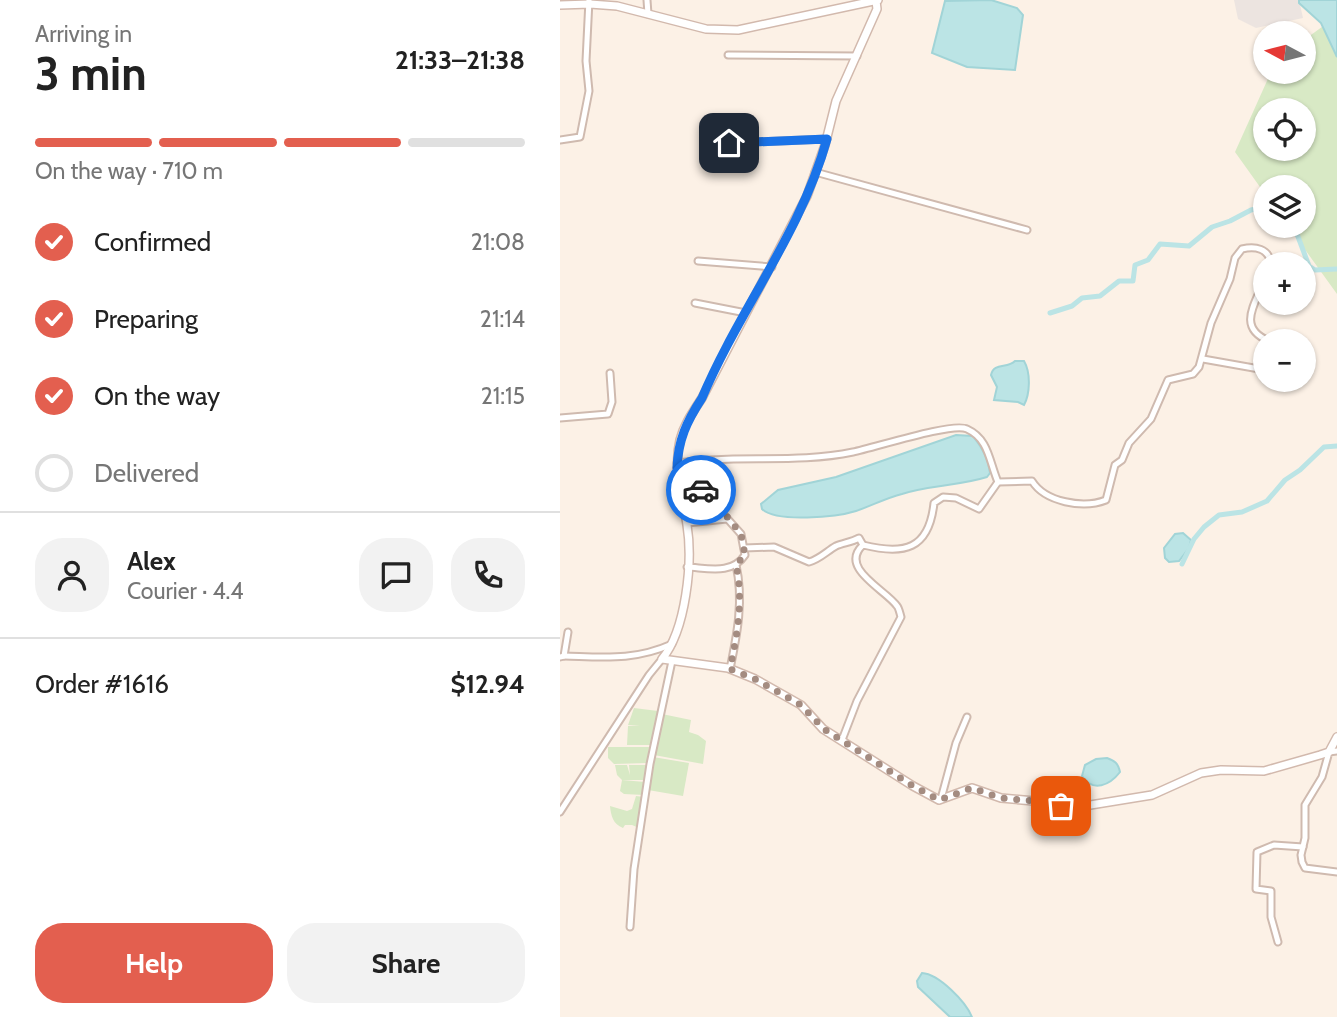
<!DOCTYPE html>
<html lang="en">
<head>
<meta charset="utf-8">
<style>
	:root { --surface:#fff; --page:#f2f2f2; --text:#222; --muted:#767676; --line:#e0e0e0; --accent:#e35f4f }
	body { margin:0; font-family:Cabin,sans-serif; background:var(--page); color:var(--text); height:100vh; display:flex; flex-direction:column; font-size:26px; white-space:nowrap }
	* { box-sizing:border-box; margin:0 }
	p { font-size:23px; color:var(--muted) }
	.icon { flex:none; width:38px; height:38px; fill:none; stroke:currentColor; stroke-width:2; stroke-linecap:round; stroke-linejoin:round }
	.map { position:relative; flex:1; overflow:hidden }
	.details { display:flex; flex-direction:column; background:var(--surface); width:560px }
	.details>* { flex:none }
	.needle { width:46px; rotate:277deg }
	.tools { position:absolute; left:693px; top:21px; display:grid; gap:14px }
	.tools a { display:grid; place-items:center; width:63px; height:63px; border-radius:50%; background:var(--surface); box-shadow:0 2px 5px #0004; font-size:35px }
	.pin { position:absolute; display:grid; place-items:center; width:60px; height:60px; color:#fff; margin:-30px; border-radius:14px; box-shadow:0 4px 10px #0006 }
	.courier { position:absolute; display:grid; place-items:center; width:70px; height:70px; margin:-35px; border:5px solid #1a73e8; border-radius:50%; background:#fff; color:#222; box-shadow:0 2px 9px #0007 }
	.summary em { font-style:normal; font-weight:700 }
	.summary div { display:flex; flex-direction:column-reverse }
	.summary { display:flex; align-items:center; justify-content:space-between; height:119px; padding:0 35px }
	h1 { font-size:46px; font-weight:700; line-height:52px }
	.bar { display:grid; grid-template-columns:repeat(4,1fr); gap:10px 7px; align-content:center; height:84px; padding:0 35px }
	.bar i { height:9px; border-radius:5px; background:var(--line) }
	.bar .on { background:var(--accent) }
	.bar p { grid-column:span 4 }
	.line { display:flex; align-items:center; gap:18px; padding:0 35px; border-top:2px solid var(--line) }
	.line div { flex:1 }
	.round { display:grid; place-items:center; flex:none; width:74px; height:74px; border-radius:28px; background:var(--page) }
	ol { padding:0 35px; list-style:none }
	li { display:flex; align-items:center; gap:21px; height:77px }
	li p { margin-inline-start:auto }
	li .icon { padding:7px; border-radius:50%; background:var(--accent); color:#fff; stroke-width:4 }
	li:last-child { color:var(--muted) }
	li i { width:38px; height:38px; border:4px solid var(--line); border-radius:50% }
	.action { display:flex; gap:14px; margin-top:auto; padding:14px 35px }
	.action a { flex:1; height:80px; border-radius:28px; background:var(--accent); color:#fff; font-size:28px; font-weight:700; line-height:80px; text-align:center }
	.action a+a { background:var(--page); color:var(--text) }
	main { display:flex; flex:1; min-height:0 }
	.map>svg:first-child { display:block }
</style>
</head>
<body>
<main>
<section class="details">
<div class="summary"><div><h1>3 min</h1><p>Arriving in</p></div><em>21:33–21:38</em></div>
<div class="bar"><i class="on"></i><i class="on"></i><i class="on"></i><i></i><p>On the way · 710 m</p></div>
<ol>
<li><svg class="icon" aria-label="check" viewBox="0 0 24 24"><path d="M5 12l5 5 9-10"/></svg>Confirmed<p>21:08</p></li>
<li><svg class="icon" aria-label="check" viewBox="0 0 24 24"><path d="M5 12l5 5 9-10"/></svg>Preparing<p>21:14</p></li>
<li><svg class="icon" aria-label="check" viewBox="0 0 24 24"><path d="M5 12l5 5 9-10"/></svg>On the way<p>21:15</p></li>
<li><i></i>Delivered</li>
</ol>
<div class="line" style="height:126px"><a class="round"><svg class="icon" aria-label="person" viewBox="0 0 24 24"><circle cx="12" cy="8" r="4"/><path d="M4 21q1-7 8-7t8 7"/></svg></a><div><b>Alex</b><p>Courier · 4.4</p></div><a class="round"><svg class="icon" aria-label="chat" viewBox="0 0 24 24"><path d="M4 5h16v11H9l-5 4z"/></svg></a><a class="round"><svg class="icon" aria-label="phone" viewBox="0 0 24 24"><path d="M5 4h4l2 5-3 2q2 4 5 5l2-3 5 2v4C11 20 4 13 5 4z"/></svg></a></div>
<div class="line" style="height:91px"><div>Order #1616</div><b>$12.94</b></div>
<div class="action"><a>Help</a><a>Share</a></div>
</section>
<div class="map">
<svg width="777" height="1017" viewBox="0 0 777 1017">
	<rect width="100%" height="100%" fill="#fcf1e6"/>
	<polygon fill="#ece4e0" points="674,0 739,0 743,18 696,28 678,19"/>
	<g fill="#d8e9c5" fill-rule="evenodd">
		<path d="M 777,16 L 777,294 L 728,226 L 744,226 L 744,187 L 705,187 L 705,194 L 675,152 L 711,72 L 744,72 L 744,40 ZM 705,110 L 744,110 L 744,149 L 705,149 Z"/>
		<polygon points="74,708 98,711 92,745 67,745 68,726 80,726 68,725"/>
		<polygon points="102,714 131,720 129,732 138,735 146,741 143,764 94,755"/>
		<polygon points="48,747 89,747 87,763 54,764 48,758"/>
		<polygon points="93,757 129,763 123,796 88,790"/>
		<polygon points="55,765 67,765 70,775 69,765 87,765 85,780 62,780 85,782 84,795 64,794 60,791 62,780 57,775"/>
		<path d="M 76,796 L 84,797 L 79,828 L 72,825 L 65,825 L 63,828 C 53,824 51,816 50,806 L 67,811 L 72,809 Z"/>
	</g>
	<g fill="#bbe4e5" stroke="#a1d4d7" stroke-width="2">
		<polygon points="431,0 457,8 463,15 455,70 407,67 372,53 385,1"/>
		<polygon points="739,0 777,0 777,57 761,23 739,3"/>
		<path d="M 455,361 L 464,361 C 471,373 470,394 464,405 L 458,402 L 434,400 L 437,387 L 431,375 C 434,362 447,369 455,361 Z"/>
		<path d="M 396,435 L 413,436 C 422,447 429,459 430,473 L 427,477 C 399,486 369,485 342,494 C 326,498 311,506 296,511 C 277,517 216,523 202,509 L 201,504 L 218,490 L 276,477 Z"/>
		<polygon points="623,533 631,540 629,548 619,561 609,562 605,558 604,548 615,534"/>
		<path d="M 547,758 C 555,761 558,763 560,772 C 550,785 533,793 522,776 L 525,765 L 536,759 Z"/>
		<path d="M 362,973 C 379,974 406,1002 412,1017 L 390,1017 L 358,987 L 357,981 Z"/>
	</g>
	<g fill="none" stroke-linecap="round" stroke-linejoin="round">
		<g stroke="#bbe4e5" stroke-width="5">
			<polyline points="734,226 749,266 755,270 777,269"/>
			<polyline points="490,313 512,306 522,298 540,296 559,281 573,281 575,265 588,260 600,244 629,246 652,227 670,221 691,210 705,207"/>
			<polyline points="622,564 634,539 644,527 659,515 682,512 707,501 725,480 740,470 764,447 777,446"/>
		</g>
		<g stroke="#cfbaaf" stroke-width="9">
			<g id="street">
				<polyline points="87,0 88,14"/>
				<polyline points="168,55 297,56"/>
				<polyline points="0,140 20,137 29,91 26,61 29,0"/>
				<polyline points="146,144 267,139"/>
				<polyline points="255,172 467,230"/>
				<polyline points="138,261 212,267"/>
				<path d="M 705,278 C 697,302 675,327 709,341"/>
				<polyline points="135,303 186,313"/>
				<polyline points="643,359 705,370"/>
				<polyline points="0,418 48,414 52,402 50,373"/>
				<path d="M 117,463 C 175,454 236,464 293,452 C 314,448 392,422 407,429 C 429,439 429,461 438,482 L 472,481 C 485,502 523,509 546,500 L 555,465 L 562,460 L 569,443 L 591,419 L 608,380 L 633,374 L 639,367 L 651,323 L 670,279 L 675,258 L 682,249 C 695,246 709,248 711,264"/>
				<path d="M 117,468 L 131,478 L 181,534 L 185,555 C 172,575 148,568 127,567"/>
				<polyline points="127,523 167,519"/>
				<path d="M 184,548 L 214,547 L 249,562 C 260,559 267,551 276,546 C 283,543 292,542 299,538 L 303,545"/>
				<path d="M 4,656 C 43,657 74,661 112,644"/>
				<polyline points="0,657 4,656 8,632"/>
				<path d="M 170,669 C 177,635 184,600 176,565"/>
				<path d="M 282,740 L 297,701 L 341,617 C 340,614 339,608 337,606 C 326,590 278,568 303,545 C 344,555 369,550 374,503 L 383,497 L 396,498 L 419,509 L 438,482"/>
				<polyline points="777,751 769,752 762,777 745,805 745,838 741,855 742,862 745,868 777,872"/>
				<polyline points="381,799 396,743 407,717"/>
				<polyline points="0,812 89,675 102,659"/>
				<polyline points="70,927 74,869 90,764 112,661"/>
				<polyline points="718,942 711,917 711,891 696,889 697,852 714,845 743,847"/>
			</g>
		</g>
		<g stroke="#d2b9ad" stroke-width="10">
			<g id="secondary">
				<path d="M 316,1 L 317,9 L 276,101 L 265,145 L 247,196 L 142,398 C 133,412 124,424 120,440 C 113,470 123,496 127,525 C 133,562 126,630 102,659 L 168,668 L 195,679 L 241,705 L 263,729 L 353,786 L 379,800 L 412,788 L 441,798 L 485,802 L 512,808 L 592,795 L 641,773 L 661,770 L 704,771 L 760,755 L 769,752 L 777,737"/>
				<polyline points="0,5 30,4 57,6 146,29 178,30 318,0"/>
			</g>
		</g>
		<use href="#street" stroke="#fff" stroke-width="5"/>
		<use href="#secondary" stroke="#fff" stroke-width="7"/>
	</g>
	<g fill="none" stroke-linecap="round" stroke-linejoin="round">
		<path stroke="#a48c81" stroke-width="7" stroke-dasharray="0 12.6" d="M 141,490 L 160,508 L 181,534 L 185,555 L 176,565 C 184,600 177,635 170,669 L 195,679 L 241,705 L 264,729 L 353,786 L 379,800 L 412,788 L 441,798 L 485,802 L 501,806"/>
		<path stroke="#1a73e8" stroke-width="9" d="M 141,490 L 131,478 L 117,468 C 118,440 127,421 142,398 C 179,310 241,233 267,139 L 169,143"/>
	</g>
</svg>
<div class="tools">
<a><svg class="needle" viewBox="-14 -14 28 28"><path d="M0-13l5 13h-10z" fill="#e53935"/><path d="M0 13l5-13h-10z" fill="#767676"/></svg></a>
<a><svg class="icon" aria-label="locate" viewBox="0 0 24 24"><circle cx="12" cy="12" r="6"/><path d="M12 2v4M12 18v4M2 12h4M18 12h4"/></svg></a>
<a><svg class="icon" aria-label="layers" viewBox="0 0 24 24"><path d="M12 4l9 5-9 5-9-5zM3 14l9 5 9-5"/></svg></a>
<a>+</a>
<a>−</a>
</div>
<div class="pin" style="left:501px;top:806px;background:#ea580c"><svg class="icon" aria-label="bag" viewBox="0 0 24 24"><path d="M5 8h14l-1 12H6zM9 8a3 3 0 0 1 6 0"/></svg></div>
<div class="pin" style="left:169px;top:143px;background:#1f2937"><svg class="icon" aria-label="home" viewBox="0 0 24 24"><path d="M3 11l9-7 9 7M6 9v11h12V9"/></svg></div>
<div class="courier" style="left:141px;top:490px"><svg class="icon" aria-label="car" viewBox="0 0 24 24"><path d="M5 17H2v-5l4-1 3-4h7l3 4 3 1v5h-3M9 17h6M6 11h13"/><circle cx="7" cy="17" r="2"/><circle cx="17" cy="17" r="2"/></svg></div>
</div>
</main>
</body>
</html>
